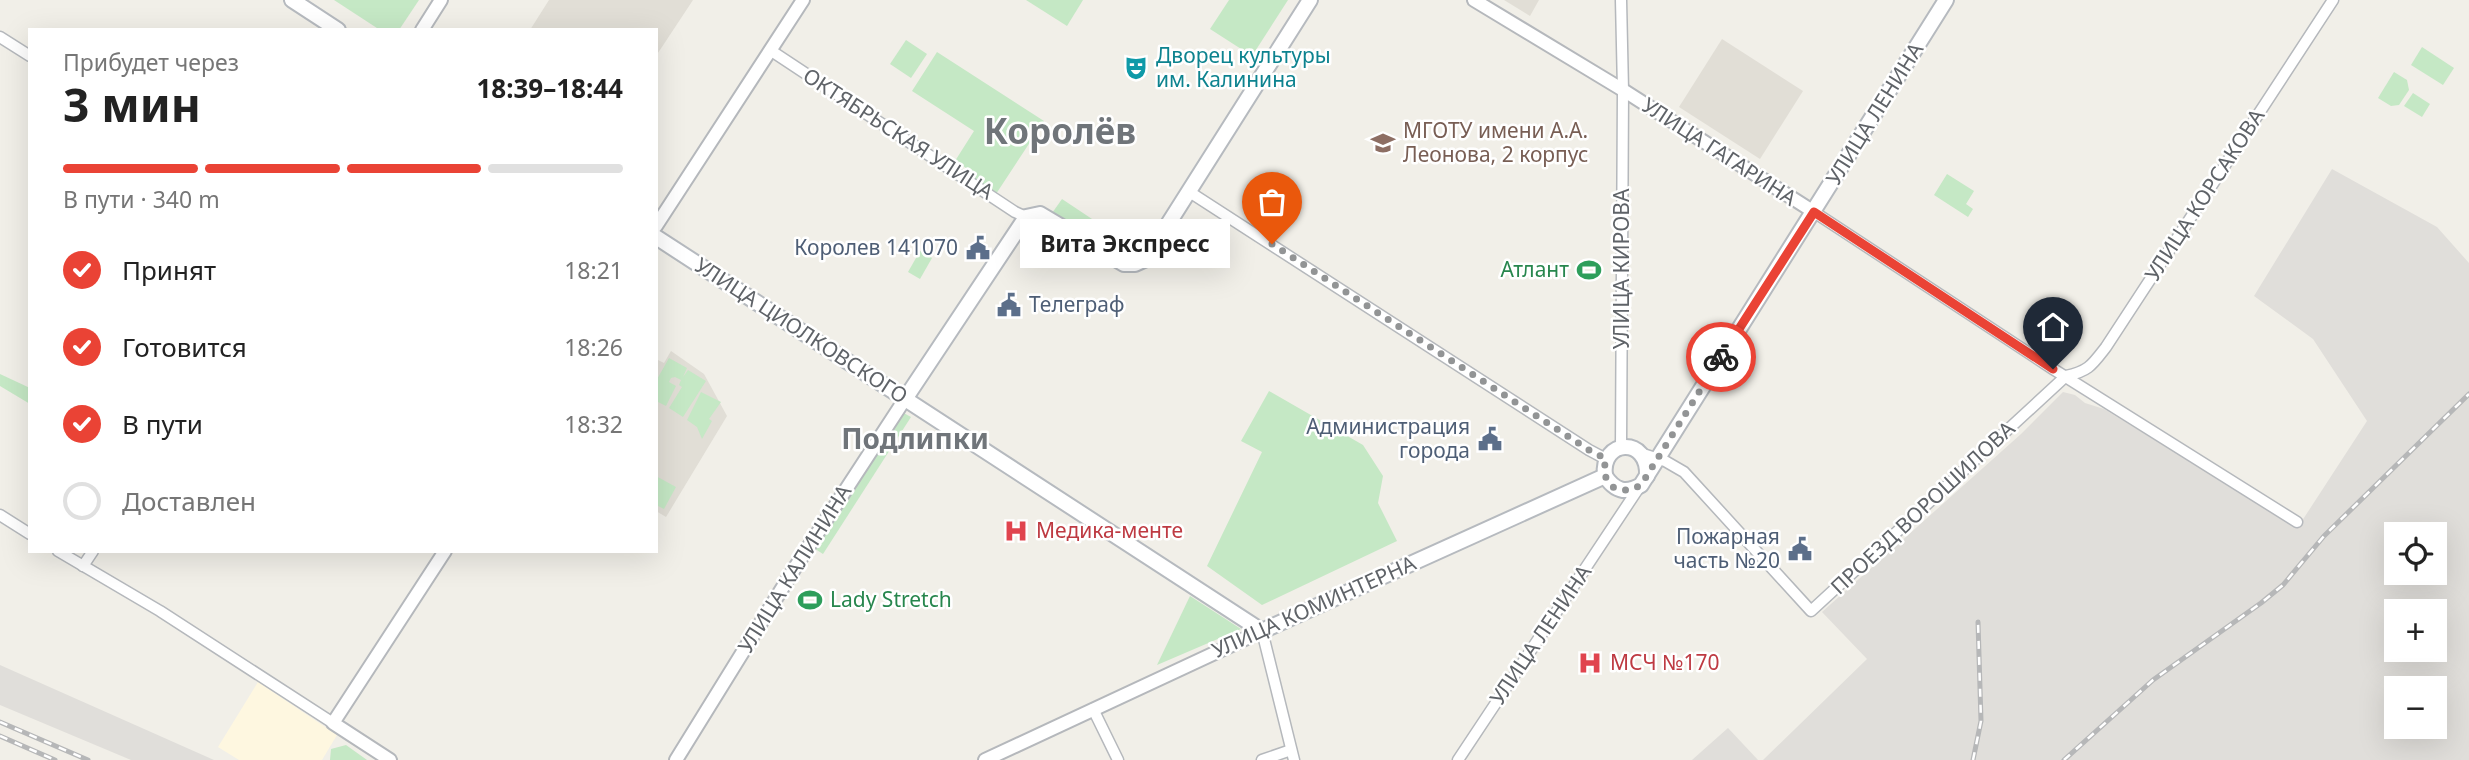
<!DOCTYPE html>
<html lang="ru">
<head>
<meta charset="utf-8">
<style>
	:root { --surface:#fff; --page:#f2f2f2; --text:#222; --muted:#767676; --line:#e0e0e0; --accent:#ea4335 }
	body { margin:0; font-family:"Noto Sans",sans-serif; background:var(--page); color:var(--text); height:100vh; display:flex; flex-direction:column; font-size:26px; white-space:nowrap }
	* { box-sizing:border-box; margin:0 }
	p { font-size:23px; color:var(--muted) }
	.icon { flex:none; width:38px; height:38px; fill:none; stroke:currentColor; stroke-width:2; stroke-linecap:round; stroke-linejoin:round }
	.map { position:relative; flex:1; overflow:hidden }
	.drawer { position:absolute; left:28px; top:28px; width:630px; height:525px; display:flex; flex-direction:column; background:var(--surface); border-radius:0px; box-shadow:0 7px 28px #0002 }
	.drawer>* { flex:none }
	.controls { position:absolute; left:2384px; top:522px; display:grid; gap:14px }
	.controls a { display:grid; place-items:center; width:63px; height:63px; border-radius:0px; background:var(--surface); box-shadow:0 7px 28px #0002; font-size:35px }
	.pin { position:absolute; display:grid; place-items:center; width:60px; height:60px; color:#fff; margin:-72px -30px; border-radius:50% 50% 50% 0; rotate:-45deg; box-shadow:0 0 7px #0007 }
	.pin .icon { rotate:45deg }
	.courier { position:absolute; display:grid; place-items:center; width:70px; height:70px; margin:-35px; border:5px solid #ea4335; border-radius:50%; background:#fff; color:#222; box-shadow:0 2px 9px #0007 }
	.bubble { position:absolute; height:49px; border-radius:0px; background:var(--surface); box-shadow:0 7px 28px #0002; font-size:23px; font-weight:700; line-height:49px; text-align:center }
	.headline em { font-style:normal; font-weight:700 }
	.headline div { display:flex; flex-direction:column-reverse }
	.headline { display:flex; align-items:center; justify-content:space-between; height:119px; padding:0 35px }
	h1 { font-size:46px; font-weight:700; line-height:52px }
	.bar { display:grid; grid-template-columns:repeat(4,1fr); gap:10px 7px; align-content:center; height:84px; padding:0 35px }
	.bar i { height:9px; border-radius:5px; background:var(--line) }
	.bar .on { background:var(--accent) }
	.bar p { grid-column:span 4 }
	ol { padding:0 35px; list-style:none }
	li { display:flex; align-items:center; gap:21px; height:77px }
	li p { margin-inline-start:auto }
	li .icon { padding:7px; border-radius:50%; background:var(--accent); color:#fff; stroke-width:4 }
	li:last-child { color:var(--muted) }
	li i { width:38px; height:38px; border:4px solid var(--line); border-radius:50% }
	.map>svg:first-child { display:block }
</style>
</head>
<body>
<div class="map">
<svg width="2469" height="760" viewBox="0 0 2469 760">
	<rect width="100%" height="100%" fill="#f1efe8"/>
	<polygon fill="#fef7e0" points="258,682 337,735 322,760 239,760 218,747"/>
	<g fill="#e0deda" fill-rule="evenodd">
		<path d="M 2332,169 L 2437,227 L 2469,263 L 2469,760 L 1763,760 L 1867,659 L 1822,612 L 2021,434 L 2063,392 L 2075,395 L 2085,403 L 2104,409 L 2298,527 L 2367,421 L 2313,339 L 2254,296 ZM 2396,534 L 2434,534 L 2434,572 L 2396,572 ZM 2396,611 L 2434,611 L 2434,649 L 2396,649 ZM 2396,688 L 2434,688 L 2434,726 L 2396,726 Z"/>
		<polygon points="0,665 214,760 131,760 0,705"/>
		<polygon points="1728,728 1758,760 1692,760"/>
	</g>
	<g fill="#e1ded6">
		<polygon points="549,0 693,0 656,56 656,30 530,30"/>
		<polygon points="1504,0 1539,0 1530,16"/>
		<polygon points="1722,39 1803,91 1760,159 1679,107"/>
		<polygon points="671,351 704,374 727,416 666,517 656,511 656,359 664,363"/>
	</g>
	<g fill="#c5e8c5">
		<polygon points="334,0 419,0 399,30 380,30"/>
		<polygon points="1026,0 1083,0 1067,26"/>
		<polygon points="1229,0 1288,0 1252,56 1210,29"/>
		<polygon points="906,40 927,54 911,78 890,64"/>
		<polygon points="2422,47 2454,68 2443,85 2411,65"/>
		<polygon points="937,52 1044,121 996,194 971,178 974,173 955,161 974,131 912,91"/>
		<polygon points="2394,72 2407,80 2409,90 2399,105 2391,106 2378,98"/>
		<polygon points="2413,93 2430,104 2422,117 2404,106"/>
		<polygon points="1947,174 1974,191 1966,204 1973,209 1968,217 1934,195"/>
		<polygon points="1062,199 1143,253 1131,261 1050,216"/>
		<polygon points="920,251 932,258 920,279 908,272"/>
		<polygon points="669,358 687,368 683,377 688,370 706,381 683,417 669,408 682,387 679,385 681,380 675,377 671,378 669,382 676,386 666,406 656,401 656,381"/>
		<polygon points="0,374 30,388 30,404 0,386"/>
		<polygon points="1269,391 1363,445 1383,476 1378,503 1397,541 1262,605 1207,566 1262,452 1241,441"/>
		<polygon points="701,392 721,402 709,419 712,421 702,439 697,427 687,420"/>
		<polygon points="900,411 911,417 823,554 812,547"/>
		<polygon points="656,476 676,487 664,509 656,505"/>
		<polygon points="1190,596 1241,629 1157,665"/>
		<polygon points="346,745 367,760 330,760 331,749"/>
	</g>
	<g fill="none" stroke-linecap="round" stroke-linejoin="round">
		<g stroke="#b5b8bc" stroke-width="13">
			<g id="minor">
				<polyline points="1621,0 1623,90 1621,447"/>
				<polyline points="0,37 30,56"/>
				<polyline points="770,50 1015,212 1026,217"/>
				<polyline points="1188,191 1589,450 1606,459"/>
				<polyline points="1814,212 2053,369 2297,522"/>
				<path d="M 1643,454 L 1665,461 L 1684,472 L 1811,611 L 2066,376 C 2089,371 2092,365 2106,347 L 2333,0"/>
				<polyline points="0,515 30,534"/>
				<polyline points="58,551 160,611 333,723"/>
				<polyline points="83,566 93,551"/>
				<polyline points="1262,631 1294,760"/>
				<polyline points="1093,709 1118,760"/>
				<polyline points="1262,760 1291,750"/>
				<polyline points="1458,760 1640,486"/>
			</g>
		</g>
		<g stroke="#b5b8bc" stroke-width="16">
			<g id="tertiary">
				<polyline points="1474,0 1623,90 1814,212"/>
				<polyline points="422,30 441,0"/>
				<polyline points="656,226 803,0"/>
				<polyline points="390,760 333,723 445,551"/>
				<polyline points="676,760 796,566 905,399"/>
				<polyline points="985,760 1262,631"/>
			</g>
		</g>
		<g stroke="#b6babf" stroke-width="18">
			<g id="secondary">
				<polyline points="292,0 338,30"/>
				<polyline points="656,237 1262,631 1605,476"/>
				<polyline points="905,399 1026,217 1040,214 1124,264 1135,264 1146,259 1310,0"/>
				<path d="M 1605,476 C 1615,491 1626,494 1641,485 L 1946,0"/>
				<path d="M 1605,476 C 1600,439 1649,436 1647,476"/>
			</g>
		</g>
		<use href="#minor" stroke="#fff" stroke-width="10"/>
		<use href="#tertiary" stroke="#fff" stroke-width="12"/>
		<use href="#secondary" stroke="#fff" stroke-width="14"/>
		<g stroke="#b6b7b8" stroke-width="5">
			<g id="rail">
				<polyline points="0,722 88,760"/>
				<polyline points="0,736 55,760"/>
				<polyline points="1973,760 1981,721 1978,622"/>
				<polyline points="2064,760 2153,680 2261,603 2283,585 2324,536 2469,394"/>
			</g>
		</g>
		<use href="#rail" stroke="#fff" stroke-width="2.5" stroke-dasharray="8" stroke-linecap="butt"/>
	</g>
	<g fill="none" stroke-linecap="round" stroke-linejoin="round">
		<path stroke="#929495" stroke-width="7" stroke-dasharray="0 12.6" d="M 1272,244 L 1589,450 L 1606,459 C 1599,485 1619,498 1641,485 L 1721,357"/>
		<polyline stroke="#ea4335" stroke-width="9" points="1721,357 1814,212 2053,369"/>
	</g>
	<defs>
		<g id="theatre-bare" transform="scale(1.89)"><path d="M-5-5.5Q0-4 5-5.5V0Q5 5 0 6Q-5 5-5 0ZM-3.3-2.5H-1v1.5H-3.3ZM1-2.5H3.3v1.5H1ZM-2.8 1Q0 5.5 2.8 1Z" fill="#0f9aa8" stroke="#fff" stroke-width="2.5" paint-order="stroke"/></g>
		<g id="university-bare" transform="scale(1.89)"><path d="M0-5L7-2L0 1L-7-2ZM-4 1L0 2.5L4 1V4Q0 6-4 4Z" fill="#8d6e63" stroke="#fff" stroke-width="2.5" paint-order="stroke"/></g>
		<g id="civic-bare" transform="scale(1.89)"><path d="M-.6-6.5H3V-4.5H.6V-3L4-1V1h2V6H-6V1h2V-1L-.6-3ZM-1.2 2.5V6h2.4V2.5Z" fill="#5c6f8a" stroke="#fff" stroke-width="2.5" paint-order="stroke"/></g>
		<g id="stadium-bare" transform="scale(1.89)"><path d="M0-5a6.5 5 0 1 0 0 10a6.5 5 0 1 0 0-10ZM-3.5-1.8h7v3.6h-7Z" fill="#2e9e5b" stroke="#fff" stroke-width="2.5" paint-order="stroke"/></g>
		<g id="hospital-bare" transform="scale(1.89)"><path d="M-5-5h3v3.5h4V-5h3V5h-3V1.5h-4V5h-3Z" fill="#e0444e" stroke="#fff" stroke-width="2.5" paint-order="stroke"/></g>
	</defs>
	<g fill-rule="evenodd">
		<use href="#theatre-bare" x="1136" y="68"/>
		<use href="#university-bare" x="1383" y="143"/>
		<use href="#civic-bare" x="978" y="248"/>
		<use href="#stadium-bare" x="1589" y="270"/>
		<use href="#civic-bare" x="1009" y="305"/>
		<use href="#civic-bare" x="1490" y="439"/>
		<use href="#hospital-bare" x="1016" y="531"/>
		<use href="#civic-bare" x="1800" y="549"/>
		<use href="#stadium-bare" x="810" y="600"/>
		<use href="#hospital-bare" x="1590" y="663"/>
	</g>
	<g text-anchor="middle" stroke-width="5" stroke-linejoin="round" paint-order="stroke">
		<g font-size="21" fill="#0d838f" stroke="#fff" text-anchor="start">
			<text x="1156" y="63">Дворец культуры<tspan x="1156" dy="24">им. Калинина</tspan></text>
		</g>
		<g font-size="21" fill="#5f6368" stroke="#fff">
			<text transform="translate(1875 114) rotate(-58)" y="7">УЛИЦА ЛЕНИНА</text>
			<text transform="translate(898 134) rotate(33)" y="7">ОКТЯБРЬСКАЯ УЛИЦА</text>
			<text transform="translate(1719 152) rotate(33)" y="7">УЛИЦА ГАГАРИНА</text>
			<text transform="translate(2205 195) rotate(-57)" y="7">УЛИЦА КОРСАКОВА</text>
			<text transform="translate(1622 269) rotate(-90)" y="7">УЛИЦА КИРОВА</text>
			<text transform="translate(801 331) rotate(33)" y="7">УЛИЦА ЦИОЛКОВСКОГО</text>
			<text transform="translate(1923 508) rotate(-43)" y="7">ПРОЕЗД ВОРОШИЛОВА</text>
			<text transform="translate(795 569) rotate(-58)" y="7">УЛИЦА КАЛИНИНА</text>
			<text transform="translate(1314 607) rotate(-24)" y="7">УЛИЦА КОМИНТЕРНА</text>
			<text transform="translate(1541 635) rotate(-56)" y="7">УЛИЦА ЛЕНИНА</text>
		</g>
		<g font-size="21" fill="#785e54" stroke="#fff" text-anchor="start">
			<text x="1403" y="138">МГОТУ имени А.А.<tspan x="1403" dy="24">Леонова, 2 корпус</tspan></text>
		</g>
		<g font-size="21" fill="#4e5e75" stroke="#fff" text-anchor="end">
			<text x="958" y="255">Королев 141070</text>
			<text x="1029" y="312" text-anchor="start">Телеграф</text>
			<text x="1470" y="434">Администрация<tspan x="1470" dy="24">города</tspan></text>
			<text x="1780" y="544">Пожарная<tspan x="1780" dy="24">часть №20</tspan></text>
		</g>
		<g font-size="21" fill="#27864d" stroke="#fff" text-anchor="end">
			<text x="1569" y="277">Атлант</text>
			<text x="830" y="607" text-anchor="start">Lady Stretch</text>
		</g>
		<g font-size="21" fill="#be3a42" stroke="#fff" text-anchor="start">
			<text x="1036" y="538">Медика-менте</text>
			<text x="1610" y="670">МСЧ №170</text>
		</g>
		<g font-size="28" font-weight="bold" fill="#70757a" stroke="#fff">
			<text x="915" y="449">Подлипки</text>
		</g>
		<g font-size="35" font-weight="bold" fill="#70757a" stroke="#fff">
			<text x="1060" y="144">Королёв</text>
		</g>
	</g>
</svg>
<div class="controls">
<a><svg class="icon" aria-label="locate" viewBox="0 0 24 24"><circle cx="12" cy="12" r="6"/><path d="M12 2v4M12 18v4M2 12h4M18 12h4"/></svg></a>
<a>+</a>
<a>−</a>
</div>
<div class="pin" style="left:1272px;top:244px;background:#ea580c"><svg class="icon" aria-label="bag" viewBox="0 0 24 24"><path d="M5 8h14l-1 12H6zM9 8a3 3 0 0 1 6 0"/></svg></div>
<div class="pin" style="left:2053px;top:369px;background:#1f2937"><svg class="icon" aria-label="home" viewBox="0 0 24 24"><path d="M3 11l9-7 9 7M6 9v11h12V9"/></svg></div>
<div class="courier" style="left:1721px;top:357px"><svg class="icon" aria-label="bike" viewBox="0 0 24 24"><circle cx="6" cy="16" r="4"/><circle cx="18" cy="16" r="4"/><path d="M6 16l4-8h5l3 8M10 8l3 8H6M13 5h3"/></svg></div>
<div class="bubble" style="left:1020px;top:219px;width:210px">Вита Экспресс</div>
<section class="drawer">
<div class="headline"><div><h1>3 мин</h1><p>Прибудет через</p></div><em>18:39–18:44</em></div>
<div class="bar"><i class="on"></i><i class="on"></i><i class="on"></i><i></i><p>В пути · 340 m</p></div>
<ol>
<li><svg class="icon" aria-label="check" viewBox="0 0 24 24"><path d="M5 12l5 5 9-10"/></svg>Принят<p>18:21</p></li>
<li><svg class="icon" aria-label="check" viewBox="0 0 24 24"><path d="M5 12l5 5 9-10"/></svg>Готовится<p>18:26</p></li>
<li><svg class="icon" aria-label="check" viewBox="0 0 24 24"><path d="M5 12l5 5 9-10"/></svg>В пути<p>18:32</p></li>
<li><i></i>Доставлен</li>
</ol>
</section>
</div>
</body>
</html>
